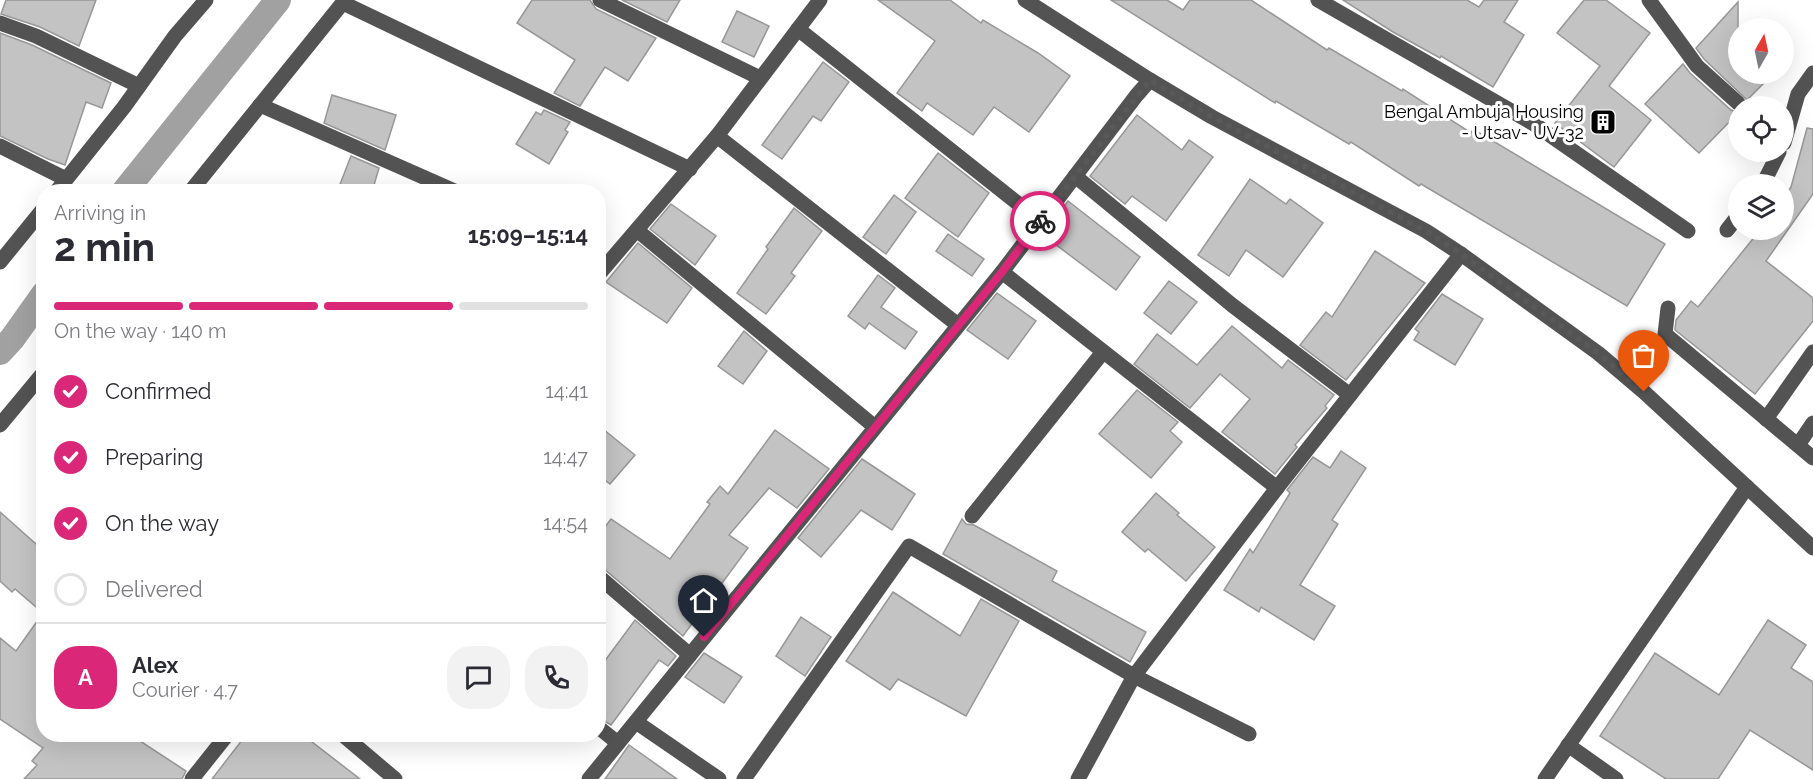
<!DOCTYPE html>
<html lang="en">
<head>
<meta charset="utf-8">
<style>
	:root { --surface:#fff; --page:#f2f2f3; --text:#2b2b33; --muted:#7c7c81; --line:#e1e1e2; --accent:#db2777 }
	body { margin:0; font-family:Raleway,sans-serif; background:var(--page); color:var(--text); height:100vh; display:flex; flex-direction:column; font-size:22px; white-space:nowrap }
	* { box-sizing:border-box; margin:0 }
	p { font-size:20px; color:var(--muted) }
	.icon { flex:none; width:33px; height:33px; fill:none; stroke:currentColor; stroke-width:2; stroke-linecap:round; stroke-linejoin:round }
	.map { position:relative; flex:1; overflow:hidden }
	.side { position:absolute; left:36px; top:184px; width:570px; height:558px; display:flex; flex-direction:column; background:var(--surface); border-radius:24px; box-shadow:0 6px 24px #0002 }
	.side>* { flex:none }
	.needle { width:39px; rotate:9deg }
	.tools { position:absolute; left:1728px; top:18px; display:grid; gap:12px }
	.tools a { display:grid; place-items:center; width:66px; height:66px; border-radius:50%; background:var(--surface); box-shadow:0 6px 24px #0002; font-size:30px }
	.pin { position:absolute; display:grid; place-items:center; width:51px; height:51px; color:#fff; margin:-62px -26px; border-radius:50% 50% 50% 0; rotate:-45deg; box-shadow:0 0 6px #0007 }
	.pin .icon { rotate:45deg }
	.courier { position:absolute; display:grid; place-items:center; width:60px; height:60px; margin:-30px; border:4px solid #db2777; border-radius:50%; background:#fff; color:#222; box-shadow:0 2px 8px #0007 }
	.headline em { font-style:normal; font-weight:700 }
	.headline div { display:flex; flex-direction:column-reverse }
	.headline { display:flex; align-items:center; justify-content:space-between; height:102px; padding:0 18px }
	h1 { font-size:39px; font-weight:700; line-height:45px }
	.bar { display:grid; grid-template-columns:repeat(4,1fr); gap:9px 6px; align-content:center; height:72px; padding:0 18px }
	.bar i { height:8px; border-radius:4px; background:var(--line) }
	.bar .selected { background:var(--accent) }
	.bar p { grid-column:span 4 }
	.line { display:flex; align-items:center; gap:15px; padding:0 18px; border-top:2px solid var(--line) }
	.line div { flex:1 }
	.round { display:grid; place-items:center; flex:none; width:63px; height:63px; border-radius:24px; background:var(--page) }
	ol { padding:0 18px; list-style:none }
	li { display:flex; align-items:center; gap:18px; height:66px }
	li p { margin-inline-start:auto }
	li .icon { padding:6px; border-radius:50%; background:var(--accent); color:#fff; stroke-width:4 }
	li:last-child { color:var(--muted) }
	li i { width:33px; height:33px; border:3px solid var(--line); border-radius:50% }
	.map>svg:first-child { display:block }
</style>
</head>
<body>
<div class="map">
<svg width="1813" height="779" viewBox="0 0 1813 779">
	<rect width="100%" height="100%" fill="#fff"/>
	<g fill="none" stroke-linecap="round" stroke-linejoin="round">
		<g stroke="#a1a1a1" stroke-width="26">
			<polyline points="124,192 278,0"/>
			<polyline points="0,352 12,339 44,294"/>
		</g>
	</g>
	<g fill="#c3c3c3" stroke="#979797" stroke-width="1.5">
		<polygon points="6,0 96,0 79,46 40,27 1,14"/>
		<polygon points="532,0 590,0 596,9 656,38 628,81 605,67 580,106 554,93 575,60 517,23"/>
		<polygon points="622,0 680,0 667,22"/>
		<polygon points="878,0 950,0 981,23 983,20 1038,53 1070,76 1029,132 994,107 973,135 927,103 922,111 897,93 935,41"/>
		<polygon points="1111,0 1167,0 1183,10 1190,0 1251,0 1327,50 1329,48 1402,91 1403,89 1471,133 1473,129 1665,244 1627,306 1421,184 1419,186 1351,142 1349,144 1276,101 1275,103"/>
		<polygon points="1343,0 1467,0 1479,7 1484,0 1518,0 1504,22 1524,35 1493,87 1441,56 1440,58 1393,32"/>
		<polygon points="1584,0 1606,0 1650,33 1609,86 1651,120 1614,167 1555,123 1600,66 1557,33"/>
		<polygon points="1738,2 1738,74 1773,74 1747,100 1704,59 1696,48"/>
		<polygon points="737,11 769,26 754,57 722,42"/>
		<polygon points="0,33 32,45 111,83 102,108 86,102 65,165 48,159 0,136"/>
		<polygon points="823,62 849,82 821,121 813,116 782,159 762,145"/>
		<polygon points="1683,64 1690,73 1731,110 1738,113 1699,153 1645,104"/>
		<polygon points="332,95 396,115 385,150 324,123"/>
		<polygon points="544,110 570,122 565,130 568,132 549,164 516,144 536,112 541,115"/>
		<polygon points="1137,115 1182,150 1189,140 1213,157 1166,221 1132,196 1125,204 1090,176"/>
		<polygon points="1807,128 1813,129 1813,194 1766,261 1813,298 1813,321 1755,394 1675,330 1676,320 1691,301 1698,307 1760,230 1784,230 1784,198 1791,187"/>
		<polygon points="938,153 989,193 958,237 905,198"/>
		<polygon points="351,156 379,168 372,192 337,192"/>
		<polygon points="1250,179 1286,204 1290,199 1323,223 1283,277 1246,250 1229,276 1198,255"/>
		<polygon points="894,195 916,212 886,254 863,237"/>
		<polygon points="1068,201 1140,257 1116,290 1043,235"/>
		<polygon points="671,204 716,236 695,265 650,229"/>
		<polygon points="794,208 822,231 791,273 795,276 766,314 737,293 768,249 766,247"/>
		<polygon points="948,234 984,259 972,276 936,251"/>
		<polygon points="638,243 692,288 667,323 606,282"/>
		<polygon points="1375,251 1425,283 1346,380 1300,345 1326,312 1332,317"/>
		<polygon points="878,275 895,288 881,307 917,332 905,349 869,323 865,329 848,316"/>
		<polygon points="1169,281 1197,302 1171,334 1144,313"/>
		<polygon points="997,293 1036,321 1008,359 967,330"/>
		<polygon points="1442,294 1483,319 1455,365 1414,340 1419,332 1415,329"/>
		<polygon points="1232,326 1282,368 1288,360 1334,395 1325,406 1327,408 1295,445 1297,447 1275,474 1222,432 1250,399 1220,374 1190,408 1134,364 1157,334 1197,365"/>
		<polygon points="744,331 767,351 743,384 718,366"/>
		<polygon points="1137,390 1178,422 1170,431 1182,442 1151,478 1099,434"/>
		<polygon points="598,425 635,455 610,484 598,475"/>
		<polygon points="775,430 829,469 797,508 769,488 729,535 748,548 683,636 604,569 598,566 598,536 611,519 670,559 710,504 707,502 720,486 728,494"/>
		<polygon points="1341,451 1366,468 1332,520 1338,524 1300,585 1335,606 1314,640 1261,607 1259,612 1224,590 1250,549 1253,553 1290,493 1287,490 1313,457 1330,468"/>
		<polygon points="862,459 915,494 892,530 861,510 821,557 798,538"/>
		<polygon points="1156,493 1179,513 1177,515 1215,547 1186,581 1148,549 1145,552 1122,532"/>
		<polygon points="0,512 44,551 44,735 131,735 186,771 182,779 24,779 37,765 32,761 43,748 0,719 0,638 16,651 43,613 15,589 12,592 0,581"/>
		<polygon points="962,519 966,524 974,525 1057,571 1052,581 1146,632 1130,662 943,554"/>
		<polygon points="893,592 960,636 981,599 1019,621 966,716 898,679 890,690 846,661"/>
		<polygon points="801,617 831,637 805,676 776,656"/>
		<polygon points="635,620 676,656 668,666 659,660 611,725 598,717 598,670"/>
		<polygon points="1768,620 1806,645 1791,668 1813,682 1813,770 1750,730 1718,779 1666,779 1600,736 1655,653 1719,695"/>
		<polygon points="704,653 742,677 724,703 685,677"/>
		<polygon points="246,735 303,735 360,779 212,779"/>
		<polygon points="629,745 677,779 605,779"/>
	</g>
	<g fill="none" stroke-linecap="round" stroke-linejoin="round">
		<g stroke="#535353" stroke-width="15">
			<polyline points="600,0 760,78"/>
			<polyline points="1025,0 1150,80 1212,117 1426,231 1461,254 1598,353 1644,392 1813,548"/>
			<polyline points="1318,0 1534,124 1688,231"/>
			<polyline points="1649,0 1697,66 1738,103"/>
			<polyline points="343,3 690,169"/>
			<polyline points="0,23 36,36 139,86"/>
			<polyline points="798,29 1040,221"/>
			<polyline points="260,105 457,192"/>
			<polyline points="717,136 958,325"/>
			<polyline points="1784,143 1798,94 1813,73"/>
			<polyline points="0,146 66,179"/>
			<polyline points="1075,176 1232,305 1350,395"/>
			<polyline points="1763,184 1779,152"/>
			<polyline points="56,192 124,107 175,36 206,0"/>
			<polyline points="190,192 345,0"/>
			<polyline points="1727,230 1738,216"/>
			<polyline points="638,231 875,427"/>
			<polyline points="0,262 44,208"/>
			<polyline points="1002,272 1277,488"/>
			<polyline points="598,275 717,136 820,0"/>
			<polyline points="1668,308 1665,334 1813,458"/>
			<polyline points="1766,419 1813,352"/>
			<polyline points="0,425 44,372"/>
			<polyline points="1798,445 1813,423"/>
			<polyline points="972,516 1103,352"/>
			<polyline points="598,576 690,655"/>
			<polyline points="636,722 719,779"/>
			<polyline points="598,727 618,743"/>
			<polyline points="343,735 395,779"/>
			<polyline points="1568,745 1616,779"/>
			<polyline points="192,779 227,735"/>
			<polyline points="589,779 1002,272 1136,96 1150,80"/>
			<polyline points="744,779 909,546 1134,676 1277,488 1461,254"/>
			<polyline points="1078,779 1134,676 1249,734"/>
			<polyline points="1545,779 1747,487"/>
		</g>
	</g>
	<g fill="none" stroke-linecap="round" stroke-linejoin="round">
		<polyline stroke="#595959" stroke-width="6" stroke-dasharray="0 10.8" points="1040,221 1150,80 1212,117 1426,231 1461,254 1598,353 1644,392"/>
		<polyline stroke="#db2777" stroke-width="8" points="704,637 1002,272 1040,221"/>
	</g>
	<defs>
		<g id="building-square" transform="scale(1.35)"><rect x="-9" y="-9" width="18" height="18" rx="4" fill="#000" stroke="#fff"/><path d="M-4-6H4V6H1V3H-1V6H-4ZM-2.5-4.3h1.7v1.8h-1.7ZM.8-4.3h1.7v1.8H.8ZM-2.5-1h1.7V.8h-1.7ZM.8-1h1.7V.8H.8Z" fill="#fff"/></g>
	</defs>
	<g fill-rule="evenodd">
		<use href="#building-square" x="1603" y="122"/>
	</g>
	<g text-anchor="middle" stroke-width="6" stroke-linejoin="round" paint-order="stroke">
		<g font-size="18" fill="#000" stroke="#fff" text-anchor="end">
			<text x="1584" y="118">Bengal Ambuja Housing<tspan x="1584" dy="21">- Utsav- UV-32</tspan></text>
		</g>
	</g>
</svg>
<div class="tools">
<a><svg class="needle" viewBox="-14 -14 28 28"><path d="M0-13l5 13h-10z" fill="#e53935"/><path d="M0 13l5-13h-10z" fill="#7c7c81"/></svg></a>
<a><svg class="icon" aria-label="locate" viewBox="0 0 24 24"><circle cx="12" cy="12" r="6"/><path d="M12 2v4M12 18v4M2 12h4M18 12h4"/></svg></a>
<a><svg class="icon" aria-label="layers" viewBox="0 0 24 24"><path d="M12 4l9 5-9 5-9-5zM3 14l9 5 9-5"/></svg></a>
</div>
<div class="pin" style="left:1644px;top:392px;background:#ea580c"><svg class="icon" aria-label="bag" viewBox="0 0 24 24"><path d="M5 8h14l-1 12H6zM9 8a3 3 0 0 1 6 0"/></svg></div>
<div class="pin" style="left:704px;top:637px;background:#1f2937"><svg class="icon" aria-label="home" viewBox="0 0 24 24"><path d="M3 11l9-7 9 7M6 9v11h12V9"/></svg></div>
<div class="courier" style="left:1040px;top:221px"><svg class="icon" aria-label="bike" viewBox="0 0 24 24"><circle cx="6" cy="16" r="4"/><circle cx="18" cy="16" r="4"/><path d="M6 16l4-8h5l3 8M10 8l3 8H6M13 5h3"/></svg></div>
<section class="side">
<div class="headline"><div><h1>2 min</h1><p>Arriving in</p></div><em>15:09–15:14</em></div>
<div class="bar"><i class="selected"></i><i class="selected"></i><i class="selected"></i><i></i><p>On the way · 140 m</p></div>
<ol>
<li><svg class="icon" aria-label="check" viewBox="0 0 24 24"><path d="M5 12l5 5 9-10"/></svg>Confirmed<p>14:41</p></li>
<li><svg class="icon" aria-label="check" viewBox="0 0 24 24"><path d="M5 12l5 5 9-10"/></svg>Preparing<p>14:47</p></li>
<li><svg class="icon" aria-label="check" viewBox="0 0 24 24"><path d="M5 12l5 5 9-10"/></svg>On the way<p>14:54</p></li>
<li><i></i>Delivered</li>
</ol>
<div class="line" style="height:108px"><b class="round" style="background:var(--accent);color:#fff">A</b><div><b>Alex</b><p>Courier · 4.7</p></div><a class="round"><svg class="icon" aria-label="chat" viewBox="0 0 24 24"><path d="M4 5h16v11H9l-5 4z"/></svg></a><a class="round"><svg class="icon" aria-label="phone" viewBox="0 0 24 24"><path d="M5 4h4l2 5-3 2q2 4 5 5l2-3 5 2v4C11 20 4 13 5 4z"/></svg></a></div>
</section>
</div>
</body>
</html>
